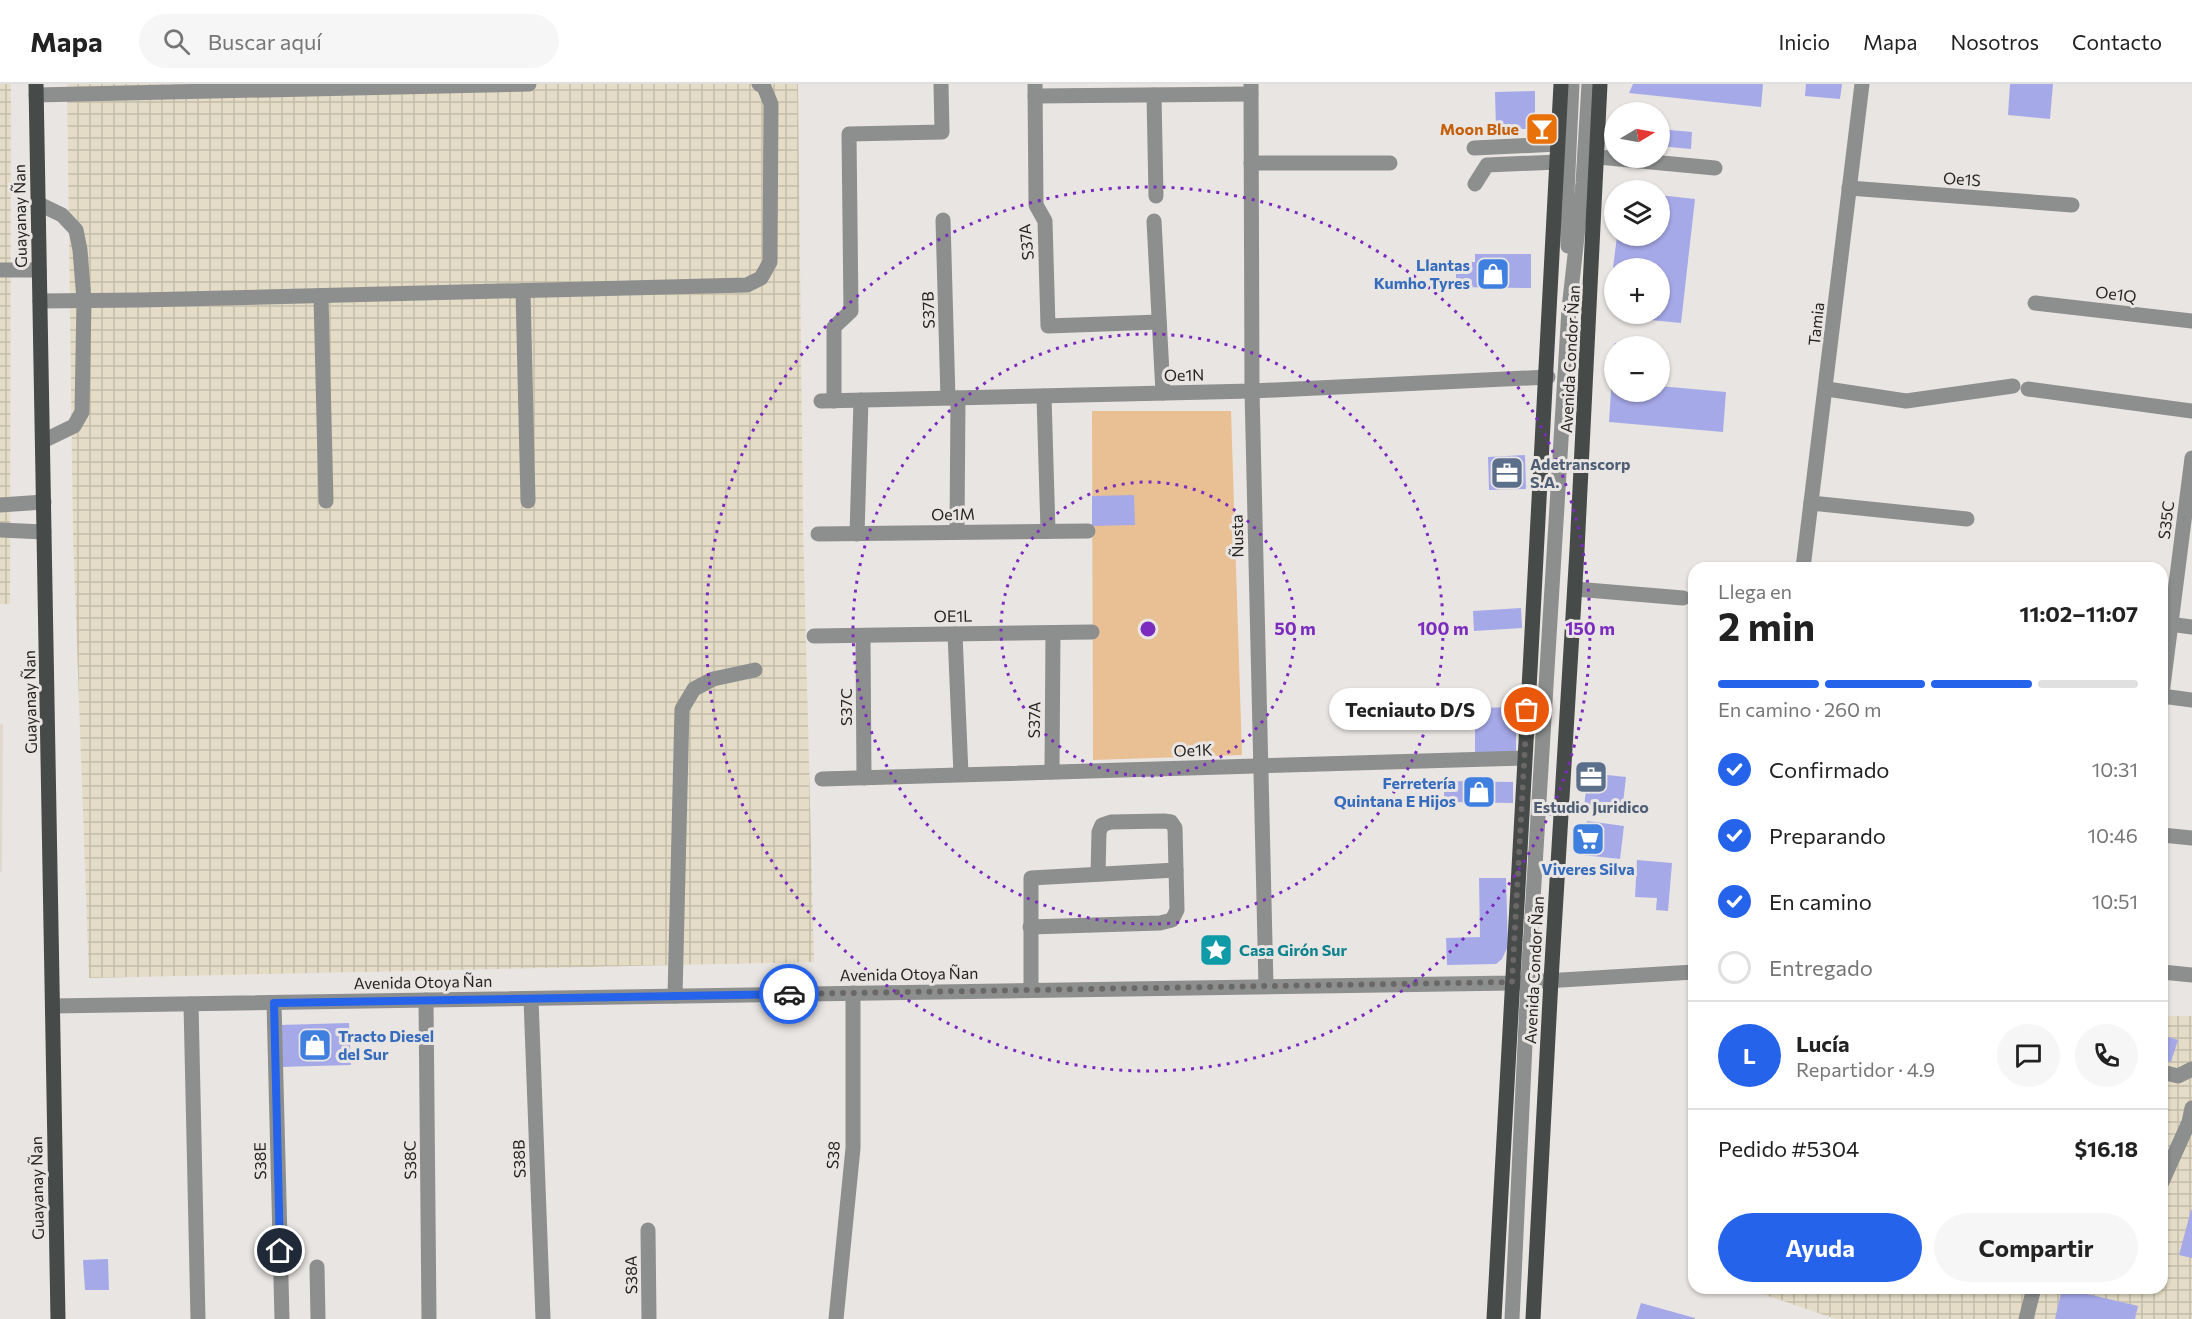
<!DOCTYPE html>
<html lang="es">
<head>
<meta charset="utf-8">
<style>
	:root { --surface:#fff; --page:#f6f6f6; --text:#222; --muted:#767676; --line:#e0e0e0; --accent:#2563eb }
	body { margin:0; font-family:Commissioner,sans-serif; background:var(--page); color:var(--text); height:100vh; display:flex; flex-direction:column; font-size:22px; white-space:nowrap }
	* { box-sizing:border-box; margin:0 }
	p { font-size:20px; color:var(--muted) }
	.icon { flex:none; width:33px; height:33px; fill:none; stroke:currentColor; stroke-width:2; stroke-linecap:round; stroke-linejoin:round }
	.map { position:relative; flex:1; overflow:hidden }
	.drawer { position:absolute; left:1688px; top:478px; width:480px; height:732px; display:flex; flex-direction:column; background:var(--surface); border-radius:18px; box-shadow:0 2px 4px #0004 }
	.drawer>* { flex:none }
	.needle { width:39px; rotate:80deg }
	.controls { position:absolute; left:1604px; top:18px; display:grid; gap:12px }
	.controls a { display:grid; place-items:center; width:66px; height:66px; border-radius:50%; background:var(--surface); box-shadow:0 2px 4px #0004; font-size:30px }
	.pin { position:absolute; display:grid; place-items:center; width:51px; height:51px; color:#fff; margin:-26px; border:3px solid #fff; border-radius:50%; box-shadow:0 2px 6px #0007 }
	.courier { position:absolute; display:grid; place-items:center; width:60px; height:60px; margin:-30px; border:4px solid #2563eb; border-radius:50%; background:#fff; color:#222; box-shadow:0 2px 8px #0007 }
	.bubble { position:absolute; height:42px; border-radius:21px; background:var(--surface); box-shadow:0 2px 4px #0004; font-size:20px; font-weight:700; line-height:42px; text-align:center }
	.summary em { font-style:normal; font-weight:700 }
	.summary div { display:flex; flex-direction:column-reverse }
	.summary { display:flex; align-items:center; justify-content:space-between; height:102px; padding:0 30px }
	h1 { font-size:39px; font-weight:700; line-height:45px }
	.bar { display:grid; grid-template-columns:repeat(4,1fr); gap:9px 6px; align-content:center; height:72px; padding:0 30px }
	.bar i { height:8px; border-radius:4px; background:var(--line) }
	.bar .current { background:var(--accent) }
	.bar p { grid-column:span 4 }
	.line { display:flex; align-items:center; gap:15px; padding:0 30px; border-top:2px solid var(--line) }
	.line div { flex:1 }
	.round { display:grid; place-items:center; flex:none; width:63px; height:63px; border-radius:32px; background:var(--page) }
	ol { padding:0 30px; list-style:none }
	li { display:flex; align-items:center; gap:18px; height:66px }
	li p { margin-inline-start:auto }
	li .icon { padding:6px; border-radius:50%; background:var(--accent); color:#fff; stroke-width:4 }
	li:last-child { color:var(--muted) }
	li i { width:33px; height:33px; border:3px solid var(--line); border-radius:50% }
	.cta { display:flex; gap:12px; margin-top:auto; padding:12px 30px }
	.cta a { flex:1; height:69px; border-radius:36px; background:var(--accent); color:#fff; font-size:24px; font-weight:700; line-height:69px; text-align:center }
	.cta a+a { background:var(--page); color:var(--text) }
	header { display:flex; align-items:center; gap:36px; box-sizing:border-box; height:84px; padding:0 30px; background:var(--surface); border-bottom:2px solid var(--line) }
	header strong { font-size:28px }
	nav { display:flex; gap:33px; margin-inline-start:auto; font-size:21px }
	.search { width:420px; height:54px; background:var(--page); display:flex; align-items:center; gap:15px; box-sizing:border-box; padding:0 21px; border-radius:33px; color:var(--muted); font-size:22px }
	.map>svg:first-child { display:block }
</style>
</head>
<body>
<header>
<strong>Mapa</strong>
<div class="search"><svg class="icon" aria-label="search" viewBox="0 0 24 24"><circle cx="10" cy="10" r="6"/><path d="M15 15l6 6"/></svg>Buscar aquí</div>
<nav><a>Inicio</a><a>Mapa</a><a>Nosotros</a><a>Contacto</a></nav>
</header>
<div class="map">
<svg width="2192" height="1235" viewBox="0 0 2192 1235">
	<defs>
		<pattern id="industrial-grid" width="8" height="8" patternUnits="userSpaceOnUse" patternTransform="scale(1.5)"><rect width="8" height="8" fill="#e4dcc6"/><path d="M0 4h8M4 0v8" fill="none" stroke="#c3bdaa"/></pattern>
	</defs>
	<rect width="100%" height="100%" fill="#e9e5e2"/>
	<polygon fill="#e0d8ce" points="0,640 3,640 2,788 0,788"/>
	<g fill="url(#industrial-grid)">
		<polygon points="0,0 11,0 10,520 0,520"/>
		<polygon points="67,0 798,0 803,443 814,878 89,894 73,451"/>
		<polygon points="2162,932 2192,932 2192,1235 1836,1235 1748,1205 2162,1204"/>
	</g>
	<polygon fill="#e9c093" points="1092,327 1231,327 1242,671 1093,676"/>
	<g fill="#a6a9e8">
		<polygon points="1633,0 1763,0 1761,23 1629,9"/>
		<polygon points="1806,0 1842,0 1840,15 1805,12"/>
		<polygon points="2010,0 2053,0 2050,35 2008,31"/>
		<polygon points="1535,7 1535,45 1496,45 1495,8"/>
		<polygon points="1659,45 1692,48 1691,65 1659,62"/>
		<polygon points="1659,111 1695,115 1681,239 1621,233 1621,230 1659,230 1659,184 1613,184 1617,152 1659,152"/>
		<polygon points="1475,170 1531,170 1531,204 1456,203 1456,178 1475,178"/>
		<polygon points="1615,259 1642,261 1642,262 1614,262"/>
		<polygon points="1612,293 1614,293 1614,308 1659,308 1659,302 1726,308 1723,348 1609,338"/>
		<polygon points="1525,371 1526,405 1489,406 1488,373"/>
		<polygon points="1134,411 1135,441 1092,442 1092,412"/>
		<polygon points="1521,524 1522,544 1474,547 1473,527"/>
		<polygon points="1516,623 1516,669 1475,669 1475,624"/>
		<polygon points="1588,689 1626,693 1622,728 1584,723"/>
		<polygon points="1444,697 1513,698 1513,719 1444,718"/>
		<polygon points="1587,737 1624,742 1620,775 1583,771"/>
		<polygon points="1637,776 1672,779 1668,827 1656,826 1657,814 1635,813"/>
		<polygon points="1479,794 1506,794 1508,862 1502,875 1496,880 1447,881 1446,854 1480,853"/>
		<polygon points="349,939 351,981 280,983 279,941"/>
		<polygon points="2162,951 2178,956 2171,978 2162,975"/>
		<polygon points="2191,1126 2192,1126 2192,1174 2179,1171"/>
		<polygon points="108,1175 109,1206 85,1206 83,1176"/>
		<polygon points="2062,1204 2138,1222 2135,1235 2055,1235"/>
		<polygon points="1641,1219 1695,1234 1695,1235 1636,1235"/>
	</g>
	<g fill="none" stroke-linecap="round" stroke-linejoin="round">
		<g stroke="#8d8f8e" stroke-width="15">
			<polyline points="1035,0 1036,121 1045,137 1048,242 1159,238"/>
			<polyline points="1251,0 1252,307 1266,902"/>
			<polyline points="36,11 529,0"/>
			<polyline points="1154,11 1156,112"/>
			<polyline points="1035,12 1251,10"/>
			<polyline points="1474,64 1558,60"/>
			<polyline points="1598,73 1715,84"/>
			<polyline points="1251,79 1390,79"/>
			<polyline points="1475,100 1487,81 1558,78"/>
			<polyline points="1849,104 2072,121"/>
			<polyline points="37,119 62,131 76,146 80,166 84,216 82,328 74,342 43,357"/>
			<polyline points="943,136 948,314"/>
			<polyline points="1154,137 1163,309"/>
			<polyline points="1568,162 1567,109 1572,0"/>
			<polyline points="0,186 39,186"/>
			<polyline points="523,207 528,417"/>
			<polyline points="321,212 326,417"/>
			<polyline points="40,217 140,216 747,201 761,194 770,178 771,20 764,3 759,0"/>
			<polyline points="2035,219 2192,237"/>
			<polyline points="1827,305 1906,317 2013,302"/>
			<polyline points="2028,305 2192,327"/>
			<polyline points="1044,312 1048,447"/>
			<polyline points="821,317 1252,307 1548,293"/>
			<polyline points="834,317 834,243 851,227 849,50 942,48 941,0"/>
			<polyline points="1811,419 1967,435"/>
			<polyline points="0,421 44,418"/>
			<polyline points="0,446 44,448"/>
			<polyline points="957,448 958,314"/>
			<polyline points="818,450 1088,447"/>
			<polyline points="857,450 861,316"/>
			<polyline points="1803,484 1862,0"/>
			<polyline points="1575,505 1683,514"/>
			<polyline points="2162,539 2192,543"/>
			<polyline points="955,550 961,690"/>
			<polyline points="814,552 1092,548"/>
			<polyline points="863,552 864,694"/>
			<polyline points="2162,610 2192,374"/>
			<polyline points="2162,612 2192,616"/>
			<polyline points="1052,688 1053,549"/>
			<polyline points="822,695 1524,674"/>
			<polyline points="2162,751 2192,754"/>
			<polyline points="1030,843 1160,839 1172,836 1177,826 1175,744 1171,738 1164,737 1111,738 1102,741 1099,748 1098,790"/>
			<polyline points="2162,888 2192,891"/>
			<polyline points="1031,906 1031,794 1176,786"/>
			<polyline points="675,912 682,625 694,605 713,595 755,586"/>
			<polyline points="531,915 543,1235"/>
			<polyline points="426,916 429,1235"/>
			<polyline points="274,919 282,1235"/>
			<polyline points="191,920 198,1235"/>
			<polyline points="53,922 1512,899 1694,888"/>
			<polyline points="2162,988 2178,992 2192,985"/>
			<polyline points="2162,1098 2189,1038 2192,1024"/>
			<polyline points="648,1146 649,1235"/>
			<polyline points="317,1183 318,1235"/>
			<polyline points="836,1235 853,1064 853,909"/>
			<polyline points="1512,1235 1528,897 1569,225 1583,99 1589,0"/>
			<polyline points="2026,1235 2034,1204"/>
		</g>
		<g stroke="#464a48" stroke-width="15">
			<polyline points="36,0 58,1235"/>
			<path d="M 1494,1235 C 1516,823 1541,412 1561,0"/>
			<polyline points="1533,1235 1551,896 1577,466 1600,0"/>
		</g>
	</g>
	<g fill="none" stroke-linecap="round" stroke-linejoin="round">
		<polyline stroke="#6a6866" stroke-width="6" stroke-dasharray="0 10.8" points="789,910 1512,898 1527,626"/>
		<polyline stroke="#2563eb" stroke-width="8" points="280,1167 274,919 789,910"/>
	</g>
	<g fill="none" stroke="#7b2cbf" stroke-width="3" stroke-dasharray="3 6">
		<circle cx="1148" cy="545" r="147"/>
		<circle cx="1148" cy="545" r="295"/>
		<circle cx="1148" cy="545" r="442"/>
	</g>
	<defs>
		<g id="bar-square" transform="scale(1.725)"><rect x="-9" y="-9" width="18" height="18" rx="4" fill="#e8710a" stroke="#e9e5e2"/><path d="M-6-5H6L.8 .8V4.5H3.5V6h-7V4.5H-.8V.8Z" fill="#fff"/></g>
		<g id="shop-square" transform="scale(1.725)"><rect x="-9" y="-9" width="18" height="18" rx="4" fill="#3f7fe0" stroke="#e9e5e2"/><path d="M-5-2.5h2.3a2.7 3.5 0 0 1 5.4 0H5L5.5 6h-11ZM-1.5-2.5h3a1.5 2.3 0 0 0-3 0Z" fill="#fff"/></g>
		<g id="office-square" transform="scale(1.725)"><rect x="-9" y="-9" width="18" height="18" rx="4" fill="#5c6f8a" stroke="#e9e5e2"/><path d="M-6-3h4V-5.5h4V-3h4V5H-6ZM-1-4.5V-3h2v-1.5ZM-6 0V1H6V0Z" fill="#fff"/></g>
		<g id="supermarket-square" transform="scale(1.725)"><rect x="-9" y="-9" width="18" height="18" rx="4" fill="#3f7fe0" stroke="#e9e5e2"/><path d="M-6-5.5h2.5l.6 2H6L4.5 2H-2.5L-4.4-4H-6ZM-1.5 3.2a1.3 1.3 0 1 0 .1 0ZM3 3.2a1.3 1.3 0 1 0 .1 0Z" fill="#fff"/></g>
		<g id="sight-square" transform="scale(1.725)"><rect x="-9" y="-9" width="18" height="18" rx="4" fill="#0f9aa8" stroke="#e9e5e2"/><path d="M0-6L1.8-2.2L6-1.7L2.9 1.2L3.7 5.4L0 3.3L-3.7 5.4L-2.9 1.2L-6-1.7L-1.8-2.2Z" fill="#fff"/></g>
	</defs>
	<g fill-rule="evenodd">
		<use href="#bar-square" x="1542" y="45"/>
		<use href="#shop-square" x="1493" y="190"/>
		<use href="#office-square" x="1507" y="389"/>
		<use href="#office-square" x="1591" y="693"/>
		<use href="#shop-square" x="1479" y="708"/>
		<use href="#supermarket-square" x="1588" y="755"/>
		<use href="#sight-square" x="1216" y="866"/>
		<use href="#shop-square" x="315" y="961"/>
	</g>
	<g text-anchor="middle" stroke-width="6" stroke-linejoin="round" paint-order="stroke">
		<g font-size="16" font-weight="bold" fill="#c56008" stroke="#e9e5e2" text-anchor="end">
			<text x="1519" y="51">Moon Blue</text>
		</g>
		<g font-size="16" fill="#262524" stroke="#e9e5e2">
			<text transform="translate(1962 95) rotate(4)" y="6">Oe1S</text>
			<text transform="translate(20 132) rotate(-91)" y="6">Guayanay Ñan</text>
			<text transform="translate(1026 158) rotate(-96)" y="6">S37A</text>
			<text transform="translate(2116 210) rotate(7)" y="6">Oe1Q</text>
			<text transform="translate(928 226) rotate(-92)" y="6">S37B</text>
			<text transform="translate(1816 240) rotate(-84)" y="6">Tamia</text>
			<text transform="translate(1570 275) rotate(-87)" y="6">Avenida Condor Ñan</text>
			<text transform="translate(1184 291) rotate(-1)" y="6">Oe1N</text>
			<text transform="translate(953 430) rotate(-1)" y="6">Oe1M</text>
			<text transform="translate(2166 436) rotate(-83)" y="6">S35C</text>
			<text transform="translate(1237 452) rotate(-91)" y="6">Ñusta</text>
			<text transform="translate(953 532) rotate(-1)" y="6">OE1L</text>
			<text transform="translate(30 618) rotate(-91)" y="6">Guayanay Ñan</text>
			<text transform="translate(846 623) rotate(-90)" y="6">S37C</text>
			<text transform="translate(1034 636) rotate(-89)" y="6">S37A</text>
			<text transform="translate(1193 666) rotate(-2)" y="6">Oe1K</text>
			<text transform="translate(1534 886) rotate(-87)" y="6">Avenida Condor Ñan</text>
			<text transform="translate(909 890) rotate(-1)" y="6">Avenida Otoya Ñan</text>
			<text transform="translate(423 898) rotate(-1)" y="6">Avenida Otoya Ñan</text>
			<text transform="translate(833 1071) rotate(-86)" y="6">S38</text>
			<text transform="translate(519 1075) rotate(-92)" y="6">S38B</text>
			<text transform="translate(410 1076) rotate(-91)" y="6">S38C</text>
			<text transform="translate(260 1077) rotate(-91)" y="6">S38E</text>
			<text transform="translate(37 1104) rotate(-91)" y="6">Guayanay Ñan</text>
			<text transform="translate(631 1191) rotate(-91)" y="6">S38A</text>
		</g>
		<g font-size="16" font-weight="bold" fill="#366cbe" stroke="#e9e5e2" text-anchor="end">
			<text x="1470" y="187">Llantas<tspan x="1470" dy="18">Kumho Tyres</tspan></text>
			<text x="1456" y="705">Ferretería<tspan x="1456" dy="18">Quintana E Hijos</tspan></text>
			<text x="1588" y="791" text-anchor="middle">Viveres Silva</text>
			<text x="338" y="958" text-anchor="start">Tracto Diesel<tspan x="338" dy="18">del Sur</tspan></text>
		</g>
		<g font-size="16" font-weight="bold" fill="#4e5e75" stroke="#e9e5e2" text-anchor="start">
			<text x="1530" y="386">Adetranscorp<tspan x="1530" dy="18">S.A.</tspan></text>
			<text x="1591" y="729" text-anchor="middle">Estudio Juridico</text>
		</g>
		<g font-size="16" font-weight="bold" fill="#0d838f" stroke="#e9e5e2" text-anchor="start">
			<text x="1239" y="872">Casa Girón Sur</text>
		</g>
	</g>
	<circle cx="1148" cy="545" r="9" fill="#7b2cbf" stroke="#e9e5e2" stroke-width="3"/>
	<g font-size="18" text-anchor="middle" font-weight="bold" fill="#7b2cbf" stroke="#e9e5e2" stroke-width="6" stroke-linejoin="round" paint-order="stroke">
		<text x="1295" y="551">50 m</text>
		<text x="1443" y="551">100 m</text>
		<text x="1590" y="551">150 m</text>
	</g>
</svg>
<div class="controls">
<a><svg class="needle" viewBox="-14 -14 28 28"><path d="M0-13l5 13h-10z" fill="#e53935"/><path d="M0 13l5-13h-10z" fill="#767676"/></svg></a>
<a><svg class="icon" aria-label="layers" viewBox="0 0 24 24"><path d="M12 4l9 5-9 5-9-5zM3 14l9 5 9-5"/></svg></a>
<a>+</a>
<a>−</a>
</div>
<div class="pin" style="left:1527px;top:626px;background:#ea580c"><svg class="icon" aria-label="bag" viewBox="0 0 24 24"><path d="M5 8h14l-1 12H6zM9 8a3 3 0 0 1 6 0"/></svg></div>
<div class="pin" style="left:280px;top:1167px;background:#1f2937"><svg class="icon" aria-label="home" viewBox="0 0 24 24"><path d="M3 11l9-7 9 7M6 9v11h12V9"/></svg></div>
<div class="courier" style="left:789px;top:910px"><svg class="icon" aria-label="car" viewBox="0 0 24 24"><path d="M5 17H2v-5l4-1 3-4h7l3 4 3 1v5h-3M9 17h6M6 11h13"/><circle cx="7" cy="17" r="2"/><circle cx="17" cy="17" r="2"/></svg></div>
<div class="bubble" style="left:1329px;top:604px;width:162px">Tecniauto D/S</div>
<section class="drawer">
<div class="summary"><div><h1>2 min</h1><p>Llega en</p></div><em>11:02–11:07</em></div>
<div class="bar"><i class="current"></i><i class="current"></i><i class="current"></i><i></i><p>En camino · 260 m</p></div>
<ol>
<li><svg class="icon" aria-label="check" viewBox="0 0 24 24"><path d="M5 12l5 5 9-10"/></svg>Confirmado<p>10:31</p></li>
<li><svg class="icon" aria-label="check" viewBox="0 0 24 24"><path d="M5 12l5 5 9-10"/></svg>Preparando<p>10:46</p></li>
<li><svg class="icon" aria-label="check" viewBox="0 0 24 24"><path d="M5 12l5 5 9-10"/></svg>En camino<p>10:51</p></li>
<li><i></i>Entregado</li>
</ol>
<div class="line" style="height:108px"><b class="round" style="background:var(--accent);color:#fff">L</b><div><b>Lucía</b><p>Repartidor · 4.9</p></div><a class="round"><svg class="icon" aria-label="chat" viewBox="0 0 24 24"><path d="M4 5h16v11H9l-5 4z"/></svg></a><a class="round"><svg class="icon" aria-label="phone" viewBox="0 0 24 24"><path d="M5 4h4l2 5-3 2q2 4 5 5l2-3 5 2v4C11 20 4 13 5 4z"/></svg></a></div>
<div class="line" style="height:78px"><div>Pedido #5304</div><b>$16.18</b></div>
<div class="cta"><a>Ayuda</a><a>Compartir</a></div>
</section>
</div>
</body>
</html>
